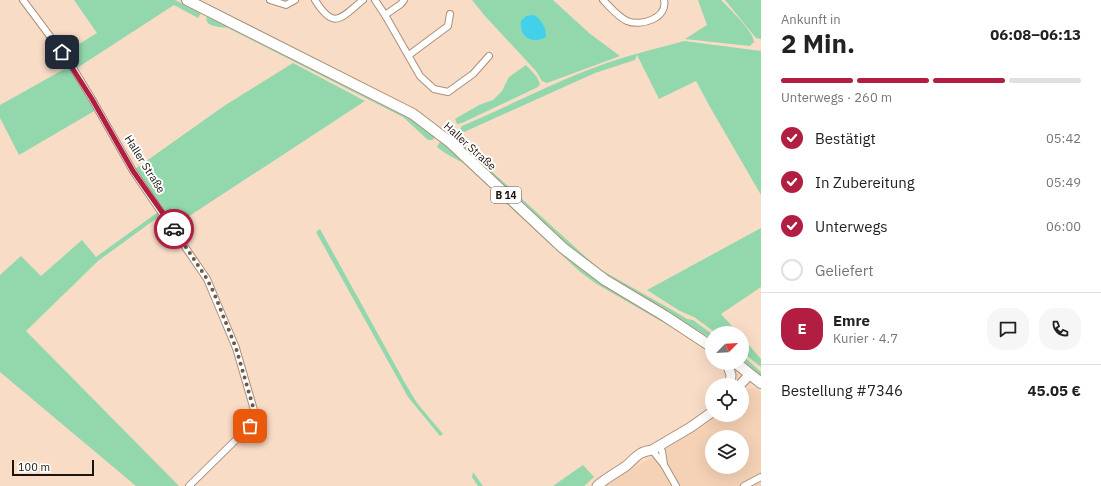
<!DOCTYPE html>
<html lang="de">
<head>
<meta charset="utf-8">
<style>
	:root { --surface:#fff; --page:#f6f6f6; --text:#222; --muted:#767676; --line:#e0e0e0; --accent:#b11e42 }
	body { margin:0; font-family:"IBM Plex Sans",sans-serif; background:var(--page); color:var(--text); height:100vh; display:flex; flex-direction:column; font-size:15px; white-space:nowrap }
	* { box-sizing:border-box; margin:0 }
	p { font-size:13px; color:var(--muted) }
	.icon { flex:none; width:22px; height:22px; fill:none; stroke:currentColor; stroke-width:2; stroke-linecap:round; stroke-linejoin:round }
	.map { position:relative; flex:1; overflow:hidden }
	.drawer { display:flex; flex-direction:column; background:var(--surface); width:340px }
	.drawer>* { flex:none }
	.needle { width:26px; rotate:66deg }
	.tools { position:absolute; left:705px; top:326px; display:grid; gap:8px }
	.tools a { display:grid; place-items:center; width:44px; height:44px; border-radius:50%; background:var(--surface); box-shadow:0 4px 16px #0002; font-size:20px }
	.scale { position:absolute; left:12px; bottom:10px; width:82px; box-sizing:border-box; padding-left:4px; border:2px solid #1d130c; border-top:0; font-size:11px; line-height:14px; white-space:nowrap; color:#1d130c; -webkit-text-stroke:3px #fff; paint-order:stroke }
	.pin { position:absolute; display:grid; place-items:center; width:34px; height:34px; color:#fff; margin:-17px; border-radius:8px; box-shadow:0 2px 6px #0006 }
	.courier { position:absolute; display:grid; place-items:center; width:40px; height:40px; margin:-20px; border:3px solid #b11e42; border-radius:50%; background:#fff; color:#222; box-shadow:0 1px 5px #0007 }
	.headline em { font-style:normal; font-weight:700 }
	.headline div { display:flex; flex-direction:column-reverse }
	.headline { display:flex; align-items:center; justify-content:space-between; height:68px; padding:0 20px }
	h1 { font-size:26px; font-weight:700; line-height:30px }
	.bar { display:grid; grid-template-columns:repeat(4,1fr); gap:6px 4px; align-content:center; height:48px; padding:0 20px }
	.bar i { height:5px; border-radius:3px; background:var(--line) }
	.bar .selected { background:var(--accent) }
	.bar p { grid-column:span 4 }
	.line { display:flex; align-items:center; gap:10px; padding:0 20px; border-top:1px solid var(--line) }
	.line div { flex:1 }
	.round { display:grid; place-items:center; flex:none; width:42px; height:42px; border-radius:16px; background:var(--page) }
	ol { padding:0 20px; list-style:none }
	li { display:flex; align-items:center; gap:12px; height:44px }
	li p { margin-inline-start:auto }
	li .icon { padding:4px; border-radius:50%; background:var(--accent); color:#fff; stroke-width:4 }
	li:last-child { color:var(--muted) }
	li i { width:22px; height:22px; border:2px solid var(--line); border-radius:50% }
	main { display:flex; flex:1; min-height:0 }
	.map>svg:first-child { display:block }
</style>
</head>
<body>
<main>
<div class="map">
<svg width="761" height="486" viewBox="0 0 761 486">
	<rect width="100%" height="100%" fill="#f9dcc6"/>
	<path fill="#f5d2b6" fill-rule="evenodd" d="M 755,388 L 761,392 L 761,486 L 607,486 L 620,476 L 702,427 L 717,415 L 742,415 L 742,392 L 746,389 ZM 712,437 L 742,437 L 742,467 L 712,467 Z"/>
	<g fill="#92d8ac">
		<polygon points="74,0 175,0 201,13 198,18 174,5 77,68 66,52 97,33"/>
		<polygon points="472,0 553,0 589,33 620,56 547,83 542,81 536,71 485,16"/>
		<path d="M 698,0 L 721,0 C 729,8 754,32 754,42 L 750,46 L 685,39 L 707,25 Z"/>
		<polygon points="725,0 761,0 761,39 756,38"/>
		<path d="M 207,16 L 406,114 L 435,133 L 435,138 L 432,140 L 428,140 L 403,117 L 228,28 C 220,27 203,27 207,16 Z"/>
		<path d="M 684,41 L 761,51 L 761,195 L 710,107 L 696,81 L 659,99 L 637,55 L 635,60 L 595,73 L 462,133 L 460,129 L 462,126 C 507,107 550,84 596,67 C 624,56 655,49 684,41 Z"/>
		<polygon points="293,63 365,101 174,226 135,169 224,106"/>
		<polygon points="526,65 537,77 540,84 538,87 462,123 457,124 455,119 479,105 493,100 502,91 509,77"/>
		<polygon points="68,67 73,70 96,110 19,155 0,118 0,105"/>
		<polygon points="454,130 457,132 467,149 588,259 603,271 674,311 687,319 693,320 712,334 712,339 644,299 582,260 447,135 451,131"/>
		<polygon points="442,141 548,238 682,332 678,331 595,283 579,271 463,163 445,153 437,147 439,143"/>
		<polygon points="158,212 161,215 98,261 26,331 179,486 136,486 0,372 0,275 21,256 41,276 82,240 96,257"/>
		<polygon points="761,228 761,287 721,314 738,333 716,333 694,317 680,311 647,290"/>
		<polygon points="320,229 405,383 417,403 443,434 440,436 408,397 316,232"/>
		<polygon points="742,337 761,359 761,367 742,352"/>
		<polygon points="742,355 761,372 761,376 742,360"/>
		<polygon points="583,465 594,477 584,486 553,486"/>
		<polygon points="473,472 483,486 478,486 472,477"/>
	</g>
	<path fill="#42d0eb" d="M 534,15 C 542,20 546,28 546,37 C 532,45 519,37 521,21 L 526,16 Z"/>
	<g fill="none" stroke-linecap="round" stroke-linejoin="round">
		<g stroke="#aa907b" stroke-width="8">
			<g id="street">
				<polyline points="23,0 70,63 92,99 133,171 207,279 236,348 254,410 254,420 250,426 189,486"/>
				<polyline points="270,0 286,5 295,0"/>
				<path d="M 315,0 C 334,31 341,18 363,0"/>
				<polyline points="375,0 385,15 420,76 434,89 448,92 473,74 489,56"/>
				<path d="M 603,0 C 610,7 618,17 627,21 C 641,27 668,18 664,0"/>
				<polyline points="385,15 401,4 404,0"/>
				<polyline points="409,55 448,26 450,14"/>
				<polyline points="659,446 662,451 664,465"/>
				<polyline points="652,450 664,465 676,486"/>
				<polyline points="744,486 761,477"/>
			</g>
		</g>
		<g stroke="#aa907b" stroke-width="11">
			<g id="secondary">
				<polyline points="727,363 731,375 730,385"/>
				<polyline points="740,385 750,374"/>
				<path d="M 597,486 C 606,478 616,473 626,466 C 636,458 637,452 652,450 L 691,427 L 712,412"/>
			</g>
		</g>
		<g stroke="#aa907b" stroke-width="12">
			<g id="primary">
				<polyline points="187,0 413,114 451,143 563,248 605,280 665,316 712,347"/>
				<polyline points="736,363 761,383"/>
			</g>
		</g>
		<use href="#street" stroke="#fff" stroke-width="6"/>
		<use href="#secondary" stroke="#fff" stroke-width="9"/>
		<use href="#primary" stroke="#fff" stroke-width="10"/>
	</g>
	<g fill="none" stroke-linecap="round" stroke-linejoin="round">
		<polyline stroke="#6a594d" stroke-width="4" stroke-dasharray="0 7.2" points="174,229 207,279 214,293 236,348 254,410 254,420 250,426"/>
		<polyline stroke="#b11e42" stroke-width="5" points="62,52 92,99 133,171 174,229"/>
	</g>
	<g text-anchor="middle" stroke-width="4" stroke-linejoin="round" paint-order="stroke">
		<rect fill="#fff" stroke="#615a55" stroke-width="1" x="491" y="187" width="30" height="16" rx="3"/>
		<g font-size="10" font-weight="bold" fill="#1d130c">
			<text x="506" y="199">B 14</text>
		</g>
		<g font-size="11" fill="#1d130c" stroke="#fff">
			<text transform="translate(470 146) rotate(42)" y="4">Haller Straße</text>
			<text transform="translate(145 164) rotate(58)" y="4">Haller Straße</text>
		</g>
	</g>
</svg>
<div class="tools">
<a><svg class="needle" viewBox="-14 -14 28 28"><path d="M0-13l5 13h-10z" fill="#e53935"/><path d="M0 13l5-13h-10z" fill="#767676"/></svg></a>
<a><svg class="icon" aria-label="locate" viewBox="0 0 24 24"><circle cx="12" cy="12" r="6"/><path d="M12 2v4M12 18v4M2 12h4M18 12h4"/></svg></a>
<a><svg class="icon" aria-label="layers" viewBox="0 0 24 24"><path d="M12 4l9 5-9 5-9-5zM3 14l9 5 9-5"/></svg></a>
</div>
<div class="scale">100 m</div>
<div class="pin" style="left:250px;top:426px;background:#ea580c"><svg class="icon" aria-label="bag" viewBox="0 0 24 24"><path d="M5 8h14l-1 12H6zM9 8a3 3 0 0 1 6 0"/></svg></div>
<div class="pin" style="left:62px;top:52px;background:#1f2937"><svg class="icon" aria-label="home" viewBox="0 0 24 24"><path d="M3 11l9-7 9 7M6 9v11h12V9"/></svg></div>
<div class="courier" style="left:174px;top:229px"><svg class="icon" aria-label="car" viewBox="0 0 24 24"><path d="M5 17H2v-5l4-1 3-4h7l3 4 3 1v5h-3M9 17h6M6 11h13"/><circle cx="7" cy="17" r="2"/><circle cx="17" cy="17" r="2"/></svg></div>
</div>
<section class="drawer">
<div class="headline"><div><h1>2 Min.</h1><p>Ankunft in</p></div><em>06:08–06:13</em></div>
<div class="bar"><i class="selected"></i><i class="selected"></i><i class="selected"></i><i></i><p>Unterwegs · 260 m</p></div>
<ol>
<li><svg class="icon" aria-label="check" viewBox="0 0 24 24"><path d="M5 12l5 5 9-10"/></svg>Bestätigt<p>05:42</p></li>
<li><svg class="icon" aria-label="check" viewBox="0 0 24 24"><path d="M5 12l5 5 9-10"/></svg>In Zubereitung<p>05:49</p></li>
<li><svg class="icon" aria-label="check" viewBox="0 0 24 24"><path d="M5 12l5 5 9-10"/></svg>Unterwegs<p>06:00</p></li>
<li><i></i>Geliefert</li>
</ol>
<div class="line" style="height:72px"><b class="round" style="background:var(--accent);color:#fff">E</b><div><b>Emre</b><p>Kurier · 4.7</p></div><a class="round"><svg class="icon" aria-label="chat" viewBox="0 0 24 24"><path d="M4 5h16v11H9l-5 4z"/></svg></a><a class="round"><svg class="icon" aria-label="phone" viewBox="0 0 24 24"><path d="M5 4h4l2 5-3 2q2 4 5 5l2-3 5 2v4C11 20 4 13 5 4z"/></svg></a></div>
<div class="line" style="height:52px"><div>Bestellung #7346</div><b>45.05 €</b></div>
</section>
</main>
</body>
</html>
